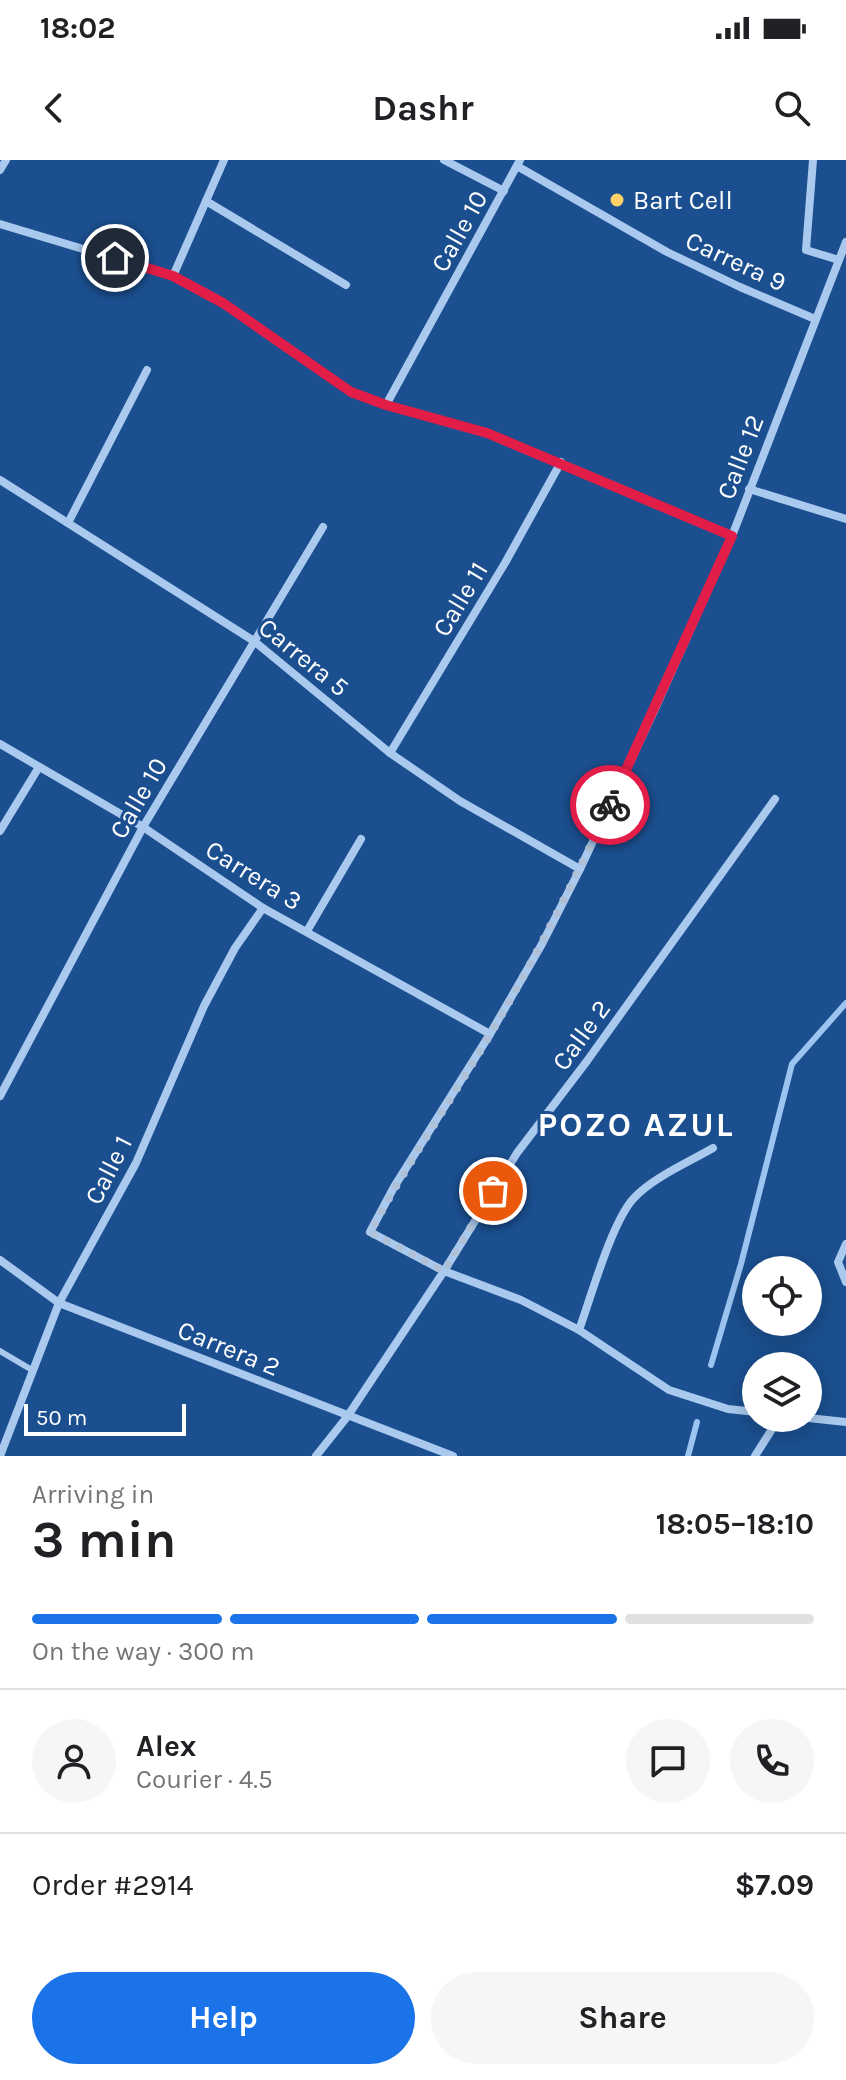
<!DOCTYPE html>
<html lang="en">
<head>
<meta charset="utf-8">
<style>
	:root { --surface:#fff; --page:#f6f6f6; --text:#202124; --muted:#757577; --line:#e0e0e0; --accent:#1a73e8 }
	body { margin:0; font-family:Karla,sans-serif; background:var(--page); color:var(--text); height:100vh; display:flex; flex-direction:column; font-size:30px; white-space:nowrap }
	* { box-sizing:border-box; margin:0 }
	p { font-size:26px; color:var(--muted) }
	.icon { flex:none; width:44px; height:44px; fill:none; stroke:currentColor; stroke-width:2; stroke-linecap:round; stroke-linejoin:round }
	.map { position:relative; height:1296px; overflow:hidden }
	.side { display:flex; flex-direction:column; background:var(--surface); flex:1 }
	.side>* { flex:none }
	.tools { position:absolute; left:742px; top:1096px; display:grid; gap:16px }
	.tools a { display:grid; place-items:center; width:80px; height:80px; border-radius:50%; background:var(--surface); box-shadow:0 4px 20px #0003; font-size:40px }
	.scale { position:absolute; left:24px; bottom:20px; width:162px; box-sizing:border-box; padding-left:8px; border:4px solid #fff; border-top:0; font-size:22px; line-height:28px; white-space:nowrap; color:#fff; -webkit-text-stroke:6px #1b4f8f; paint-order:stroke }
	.pin { position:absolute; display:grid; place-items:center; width:68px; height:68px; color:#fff; margin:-34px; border:4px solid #fff; border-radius:50%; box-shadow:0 2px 8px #0007 }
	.courier { position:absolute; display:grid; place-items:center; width:80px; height:80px; margin:-40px; border:6px solid #e11d48; border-radius:50%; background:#fff; color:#222; box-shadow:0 2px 10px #0007 }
	.overview em { font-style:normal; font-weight:700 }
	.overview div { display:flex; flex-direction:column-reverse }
	.overview { display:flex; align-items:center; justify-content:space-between; height:136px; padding:0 32px }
	h1 { font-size:52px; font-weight:700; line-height:60px }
	.bar { display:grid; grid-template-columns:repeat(4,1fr); gap:12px 8px; align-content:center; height:96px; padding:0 32px }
	.bar i { height:10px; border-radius:6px; background:var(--line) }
	.bar .on { background:var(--accent) }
	.bar p { grid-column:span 4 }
	.line { display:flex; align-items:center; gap:20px; padding:0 32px; border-top:2px solid var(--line) }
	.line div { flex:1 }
	.round { display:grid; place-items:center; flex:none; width:84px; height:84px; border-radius:42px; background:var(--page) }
	.button { display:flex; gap:16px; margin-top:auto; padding:16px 32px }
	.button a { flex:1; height:92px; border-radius:48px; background:var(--accent); color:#fff; font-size:32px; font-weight:700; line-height:92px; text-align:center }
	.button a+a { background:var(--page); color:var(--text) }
	.status { display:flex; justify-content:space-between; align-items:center; height:56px; padding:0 40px; background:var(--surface); direction:ltr }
	.status svg { height:22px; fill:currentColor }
	header { display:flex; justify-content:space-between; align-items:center; height:104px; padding:0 32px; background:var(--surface); font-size:36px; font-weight:700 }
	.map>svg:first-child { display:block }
</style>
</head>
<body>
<div class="status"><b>18:02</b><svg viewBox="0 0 49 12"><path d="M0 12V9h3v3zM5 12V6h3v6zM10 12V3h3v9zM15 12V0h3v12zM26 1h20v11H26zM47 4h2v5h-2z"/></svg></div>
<header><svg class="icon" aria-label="back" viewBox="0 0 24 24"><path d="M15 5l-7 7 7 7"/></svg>Dashr<svg class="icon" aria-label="search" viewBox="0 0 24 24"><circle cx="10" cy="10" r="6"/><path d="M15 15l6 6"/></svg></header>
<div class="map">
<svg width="846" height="1296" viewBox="0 0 846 1296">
	<rect width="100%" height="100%" fill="#1b4f8f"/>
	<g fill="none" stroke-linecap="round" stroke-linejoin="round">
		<g stroke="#9cc4f0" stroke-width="6">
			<polyline points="711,1205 741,1104 792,904 846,843"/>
			<polyline points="688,1296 697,1262"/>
		</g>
		<g stroke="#a9c9ee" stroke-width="6">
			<polyline points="386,245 487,273 732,376"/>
			<polyline points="0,1191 32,1210"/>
		</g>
		<g stroke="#a9c9ee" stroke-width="8">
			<polyline points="444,0 504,31"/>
			<polyline points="813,0 806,90 839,100"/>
			<polyline points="517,6 667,92 740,127 815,159"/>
			<polyline points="0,10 6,0"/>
			<polyline points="206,41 346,125"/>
			<polyline points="0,64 173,116 223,143 351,232 386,245 520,0"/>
			<polyline points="173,116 224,0"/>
			<polyline points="0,320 254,481 390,593 460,641 580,709"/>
			<polyline points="749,329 846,359"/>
			<polyline points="68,363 147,210"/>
			<polyline points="0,584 143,667 263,748 490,874"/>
			<polyline points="390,593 505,403 561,302"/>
			<polyline points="0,671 39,607"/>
			<polyline points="307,771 361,679"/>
			<polyline points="0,936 143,667 323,367"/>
			<polyline points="846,1084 838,1102 846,1122"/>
			<polyline points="0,1100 59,1143 453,1296"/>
			<path d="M 579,1170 C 591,1137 612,1061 634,1038 C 652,1018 689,1002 713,988"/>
			<polyline points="756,1252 728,1249 669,1230 579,1170 521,1140 444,1111 370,1072 394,1027 490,874 542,784 580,709 654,551 732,376 846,82"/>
			<polyline points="808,1258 846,1262"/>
			<polyline points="0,1296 59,1143 136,1003 204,846 235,788 263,748"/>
			<polyline points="316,1296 347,1257 444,1111 517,993 587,901 775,639"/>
			<polyline points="755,1296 779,1258"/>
		</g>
	</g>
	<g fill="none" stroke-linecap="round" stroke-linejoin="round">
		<path stroke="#afc1d8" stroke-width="8" stroke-dasharray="0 14.4" d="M 493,1031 L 444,1111 L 370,1072 C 407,1004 451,940 491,873 C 535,799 573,723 610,645"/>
		<polyline stroke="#e11d48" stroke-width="10" points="115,98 173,116 223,143 351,232 386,245 487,273 732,376 610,645"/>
	</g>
	<circle fill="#ffd166" stroke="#1b4f8f" stroke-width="3" cx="617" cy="40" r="8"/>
	<g text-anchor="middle" stroke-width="6" stroke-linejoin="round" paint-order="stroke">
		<g font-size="26" fill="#fff" stroke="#1b4f8f" text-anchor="start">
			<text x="633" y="49">Bart Cell</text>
		</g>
		<g font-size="26" fill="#fff" stroke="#1b4f8f">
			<text transform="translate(459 71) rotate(-61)" y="9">Calle 10</text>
			<text transform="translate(736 101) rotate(25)" y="9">Carrera 9</text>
			<text transform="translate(740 297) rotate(-69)" y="9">Calle 12</text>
			<text transform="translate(460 439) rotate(-59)" y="9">Calle 11</text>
			<text transform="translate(304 497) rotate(39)" y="9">Carrera 5</text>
			<text transform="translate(138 638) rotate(-60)" y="9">Calle 10</text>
			<text transform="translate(254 715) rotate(32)" y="9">Carrera 3</text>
			<text transform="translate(581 875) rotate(-54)" y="9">Calle 2</text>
			<text transform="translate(108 1010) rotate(-63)" y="9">Calle 1</text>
			<text transform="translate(229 1188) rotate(22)" y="9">Carrera 2</text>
		</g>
		<g font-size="34" font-weight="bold" letter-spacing="2" fill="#fff" stroke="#1b4f8f">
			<text x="636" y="976">POZO AZUL</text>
		</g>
	</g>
</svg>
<div class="tools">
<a><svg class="icon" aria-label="locate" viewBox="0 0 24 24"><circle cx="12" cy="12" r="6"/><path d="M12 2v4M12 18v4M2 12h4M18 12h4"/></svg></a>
<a><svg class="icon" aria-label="layers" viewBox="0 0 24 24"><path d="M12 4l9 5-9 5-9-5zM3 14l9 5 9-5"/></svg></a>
</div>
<div class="scale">50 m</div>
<div class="pin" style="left:493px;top:1031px;background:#ea580c"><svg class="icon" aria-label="bag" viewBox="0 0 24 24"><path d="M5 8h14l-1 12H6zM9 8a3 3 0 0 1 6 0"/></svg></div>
<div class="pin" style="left:115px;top:98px;background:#1f2937"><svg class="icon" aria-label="home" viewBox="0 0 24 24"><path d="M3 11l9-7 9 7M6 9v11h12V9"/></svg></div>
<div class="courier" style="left:610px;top:645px"><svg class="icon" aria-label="bike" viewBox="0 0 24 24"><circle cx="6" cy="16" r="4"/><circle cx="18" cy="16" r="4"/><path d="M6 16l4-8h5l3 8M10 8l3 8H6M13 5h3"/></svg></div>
</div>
<section class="side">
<div class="overview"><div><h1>3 min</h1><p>Arriving in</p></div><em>18:05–18:10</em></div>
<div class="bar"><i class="on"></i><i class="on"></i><i class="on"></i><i></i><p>On the way · 300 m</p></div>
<div class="line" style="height:144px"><a class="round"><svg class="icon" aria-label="person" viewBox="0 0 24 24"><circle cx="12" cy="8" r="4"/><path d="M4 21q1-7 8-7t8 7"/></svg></a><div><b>Alex</b><p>Courier · 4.5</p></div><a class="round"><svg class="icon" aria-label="chat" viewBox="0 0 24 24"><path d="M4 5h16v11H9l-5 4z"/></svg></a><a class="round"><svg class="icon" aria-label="phone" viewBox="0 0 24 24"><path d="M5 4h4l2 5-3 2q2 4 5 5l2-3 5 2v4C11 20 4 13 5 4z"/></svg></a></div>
<div class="line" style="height:104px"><div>Order #2914</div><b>$7.09</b></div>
<div class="button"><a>Help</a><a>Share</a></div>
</section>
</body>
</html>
